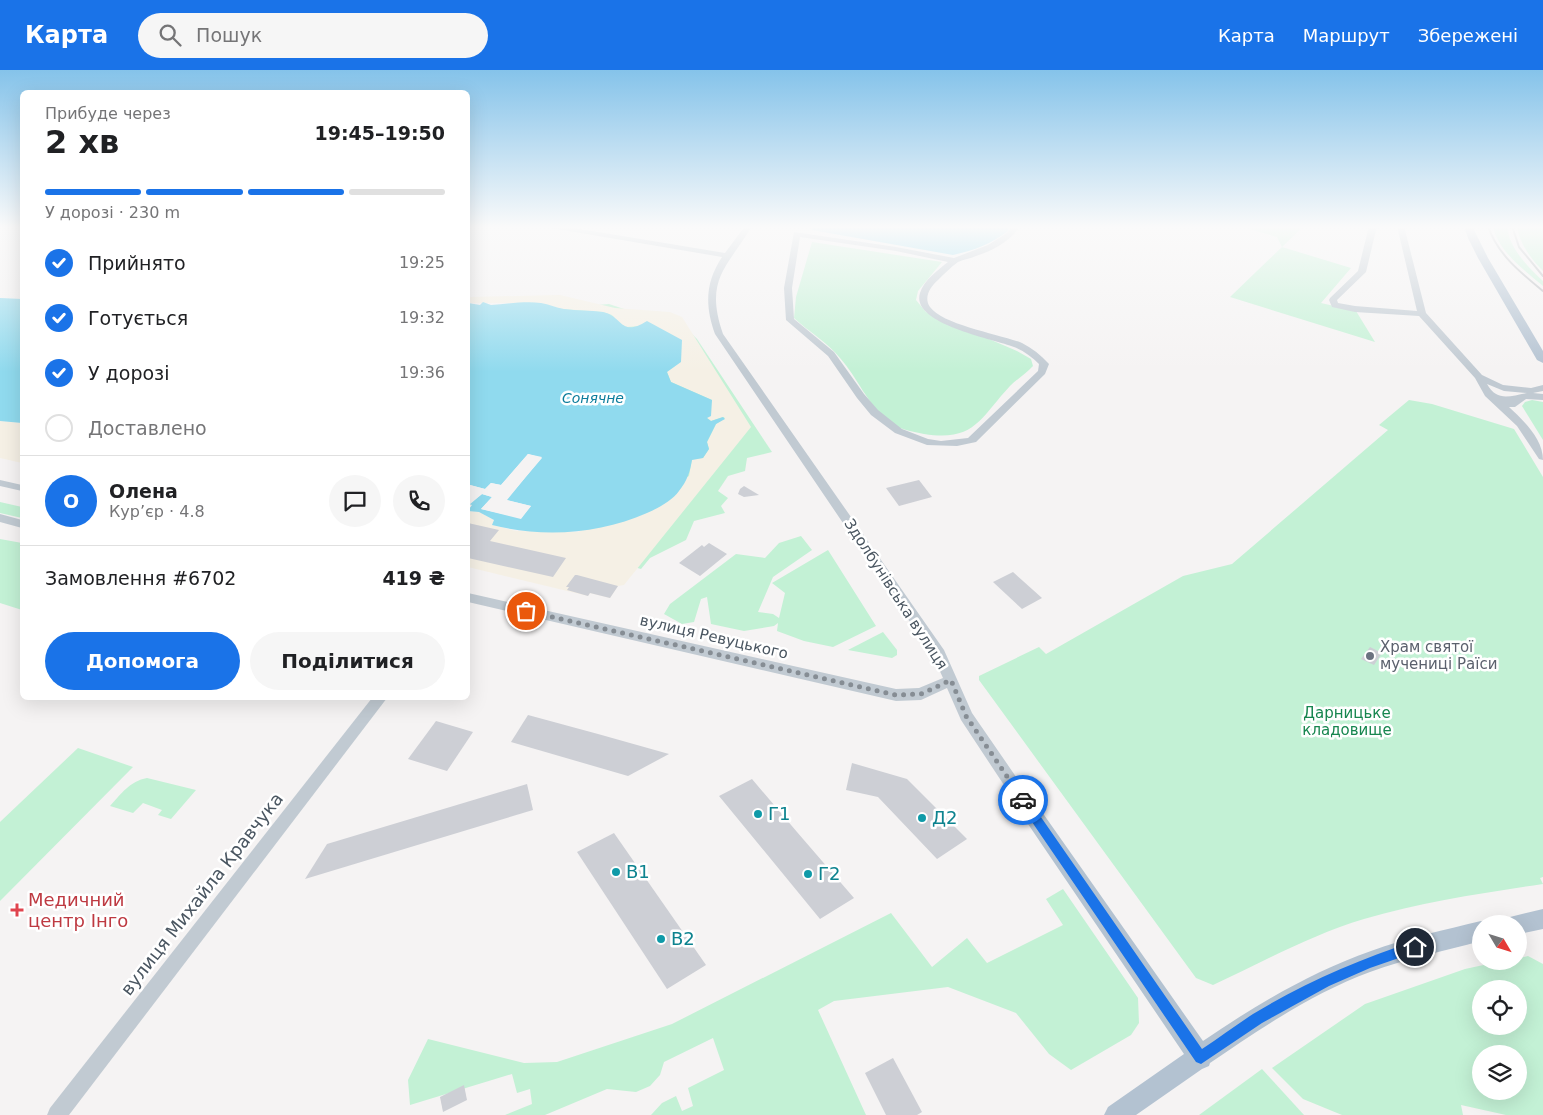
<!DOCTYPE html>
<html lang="uk">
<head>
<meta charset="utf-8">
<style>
	:root { --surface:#fff; --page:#f6f6f6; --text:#202124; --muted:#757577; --line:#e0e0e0; --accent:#1a73e8 }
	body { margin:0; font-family:"DejaVu Sans",sans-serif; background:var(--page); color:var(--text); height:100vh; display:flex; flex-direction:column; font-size:19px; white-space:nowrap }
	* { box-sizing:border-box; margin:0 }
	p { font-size:16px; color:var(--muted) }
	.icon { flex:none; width:28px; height:28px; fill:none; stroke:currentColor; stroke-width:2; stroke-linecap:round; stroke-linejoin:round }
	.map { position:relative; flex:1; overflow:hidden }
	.side { position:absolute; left:20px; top:20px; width:450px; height:610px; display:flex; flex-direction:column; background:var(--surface); border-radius:8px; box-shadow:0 5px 20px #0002 }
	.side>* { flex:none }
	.needle { width:32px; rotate:128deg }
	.controls { position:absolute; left:1472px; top:845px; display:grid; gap:10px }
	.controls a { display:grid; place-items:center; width:55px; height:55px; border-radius:50%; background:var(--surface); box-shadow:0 5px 20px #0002; font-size:25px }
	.pin { position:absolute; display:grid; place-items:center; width:42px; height:42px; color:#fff; margin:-21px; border:2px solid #fff; border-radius:50%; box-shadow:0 1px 5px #0007 }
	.courier { position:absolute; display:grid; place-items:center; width:50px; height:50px; margin:-25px; border:4px solid #1a73e8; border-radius:50%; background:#fff; color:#222; box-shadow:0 1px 6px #0007 }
	.summary em { font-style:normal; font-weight:600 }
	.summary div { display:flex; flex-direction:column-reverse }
	.summary { display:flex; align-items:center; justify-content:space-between; height:85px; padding:0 25px }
	h1 { font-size:32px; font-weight:600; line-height:38px }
	.bar { display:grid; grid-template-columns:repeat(4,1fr); gap:8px 5px; align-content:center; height:60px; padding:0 25px }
	.bar i { height:6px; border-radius:4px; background:var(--line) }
	.bar .selected { background:var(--accent) }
	.bar p { grid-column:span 4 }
	.line { display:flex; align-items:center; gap:12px; padding:0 25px; border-top:1px solid var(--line) }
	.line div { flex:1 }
	.round { display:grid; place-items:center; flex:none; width:52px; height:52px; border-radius:26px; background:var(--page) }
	ol { padding:0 25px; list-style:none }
	li { display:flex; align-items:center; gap:15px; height:55px }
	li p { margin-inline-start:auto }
	li .icon { padding:5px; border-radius:50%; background:var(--accent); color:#fff; stroke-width:4 }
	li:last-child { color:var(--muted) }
	li i { width:28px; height:28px; border:2px solid var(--line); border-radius:50% }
	.cta { display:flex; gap:10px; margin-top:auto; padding:10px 25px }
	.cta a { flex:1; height:58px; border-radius:30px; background:var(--accent); color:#fff; font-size:20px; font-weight:600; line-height:58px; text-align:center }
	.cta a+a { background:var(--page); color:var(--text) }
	header { display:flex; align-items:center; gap:30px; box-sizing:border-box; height:70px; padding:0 25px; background:var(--accent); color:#fff }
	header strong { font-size:24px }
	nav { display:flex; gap:28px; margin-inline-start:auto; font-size:18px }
	.search { width:350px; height:45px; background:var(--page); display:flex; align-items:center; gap:12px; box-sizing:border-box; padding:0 18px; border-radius:28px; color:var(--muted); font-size:19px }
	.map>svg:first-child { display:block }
</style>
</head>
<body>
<header>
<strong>Карта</strong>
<div class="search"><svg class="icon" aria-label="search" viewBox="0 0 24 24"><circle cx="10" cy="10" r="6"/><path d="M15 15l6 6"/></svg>Пошук</div>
<nav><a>Карта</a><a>Маршрут</a><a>Збережені</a></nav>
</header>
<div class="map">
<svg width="1543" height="1045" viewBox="0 0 1543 1045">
	<rect width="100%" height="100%" fill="#f5f3f3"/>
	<g fill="#c3f1d5" fill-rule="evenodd">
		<polygon points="1239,156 1304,156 1282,177 1351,198 1321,233 1356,241 1375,272 1230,227 1282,177 1277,167"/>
		<path d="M 1493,156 L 1507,156 C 1509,178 1527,196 1543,211 L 1543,216 C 1525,201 1497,180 1493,156 Z"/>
		<path d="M 1517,156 L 1543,156 L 1543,201 C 1531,189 1519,173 1517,156 Z"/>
		<path d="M 812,172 L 942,192 L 918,221 L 916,230 L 926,242 L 1017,281 L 1031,289 L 1033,296 C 1026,304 1017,309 1010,316 C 980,348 975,372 924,364 C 911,361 899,360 888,351 C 868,335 857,307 840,288 C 827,272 809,262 794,248 L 796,227 Z"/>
		<polygon points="609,234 627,240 675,247 697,269 772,382 747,388 745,401 728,406 718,421 728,428 721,436 725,443 694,451 686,470 650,488 641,499 585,483 550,239"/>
		<path d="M 1409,330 L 1432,334 L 1514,359 L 1543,407 L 1543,807 L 1540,808 L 1543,814 C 1482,823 1423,832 1364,849 C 1311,865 1262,892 1213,915 L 1196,908 L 979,610 L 979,606 L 1039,577 L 1046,584 L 1183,506 L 1232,494 L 1388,360 L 1379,355 Z"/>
		<polygon points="1532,330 1543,332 1543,370 1522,336 1525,332"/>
		<polygon points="0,432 22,437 22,448 0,443"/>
		<polygon points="801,466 812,480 773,507 758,542 773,544 779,548 785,523 772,513 828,480 876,556 833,577 804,571 777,561 778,553 774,556 744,561 711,554 707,527 701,529 694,552 682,554 664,544 670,534 736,484 765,488 779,473"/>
		<polygon points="0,469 22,473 22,540 0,533"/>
		<polygon points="883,562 897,580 897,585 892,588 848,580"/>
		<polygon points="78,678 133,697 0,831 0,752"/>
		<path d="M 147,708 L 196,720 L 171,749 L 158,745 L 162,740 L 143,733 L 133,743 L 110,736 C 121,724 130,711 147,708 Z"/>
		<polygon points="1063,819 1138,928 1139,953 1131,965 1071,1000 1049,984 1016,943 948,917 834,931 818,940 866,1045 651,1045 662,1033 676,1026 682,1041 693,1036 688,1018 724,1000 713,968 664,992 660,1005 650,1016 636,1022 607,1019 545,1045 505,1045 532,1034 530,1019 517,1023 512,1004 410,1035 408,1010 428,969 524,993 557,992 672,954 891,843 932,897 967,868 987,893 1063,855 1046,829"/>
		<path d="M 1528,886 L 1543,894 L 1543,1045 L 1506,1045 L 1461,1035 L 1463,1045 L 1342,1045 L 1303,1029 L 1272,998 L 1365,934 L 1465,899 L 1502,891 L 1519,891 L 1519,888 ZM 1481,919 L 1519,919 L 1519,956 L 1481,956 ZM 1481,984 L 1519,984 L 1519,1021 L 1481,1021 Z"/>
		<polygon points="1262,999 1304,1045 1199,1045"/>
	</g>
	<g fill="#f5f0e5">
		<polygon points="560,225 615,238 670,242 682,247 751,357 624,515 618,516 610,528 590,523 588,526 468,497 468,441 479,442 494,450 493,455 516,461 578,462 689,406 692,389 703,388 709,379 707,372 716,354 725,348 723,347 711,351 707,348 712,330 671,312 667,302 639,256 627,257 621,255 612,245 603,242 562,239 541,233 468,233 468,227"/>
		<polygon points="0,351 22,353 22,393 0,388"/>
	</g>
	<g fill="#90daee">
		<path d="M 811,156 L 1009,156 L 1008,161 C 991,174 975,180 953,185 L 812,160 Z"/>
		<polygon points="0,228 22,229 22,353 0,351"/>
		<path d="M 483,232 L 491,235 C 507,234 525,231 541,233 C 549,234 556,238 564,239 C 577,241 590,240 603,242 C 623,246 620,268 647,251 L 682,270 L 681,292 L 667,302 L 671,312 L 712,330 L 711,346 L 707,348 L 711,351 L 723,347 L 725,349 L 716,354 L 707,372 L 709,379 L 703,388 L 692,390 C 690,402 687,411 679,421 C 672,431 658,438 647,443 C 600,464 543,468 492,455 L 494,450 L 479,442 L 468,441 L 471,436 L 469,435 L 482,424 L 492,427 L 481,439 L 521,448 L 531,436 L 506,430 L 542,388 L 528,384 L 501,415 L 491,413 L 485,419 L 470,415 L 468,417 L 468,233 L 480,235 Z"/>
	</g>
	<polygon fill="#f5f3f3" points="528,384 542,387 507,430 531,436 521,449 481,439 492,427 482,424 469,434 472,435 468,440 468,432 477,423 482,422 494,426 486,438 520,446 527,437 506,432 504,429 537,389 529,387 502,418 491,416 485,422 470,418 468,420 468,417 470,415 485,419 491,413 501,415"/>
	<g fill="#cdcfd5">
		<polygon points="919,410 932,427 899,436 886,418"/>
		<polygon points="744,416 759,425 744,427 738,424 740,419"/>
		<polygon points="468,453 499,460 490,471 566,488 553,507 468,488"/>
		<polygon points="709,473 727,484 700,506 679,493 702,475 704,477"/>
		<polygon points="1013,502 1042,528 1022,539 993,512"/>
		<polygon points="575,505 577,505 618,516 610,528 590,523 588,526 567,520 569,517 566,517"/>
		<polygon points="1370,577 1382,583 1374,595 1361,589"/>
		<polygon points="528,645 598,664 669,684 628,706 511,672"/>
		<polygon points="436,651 473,662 447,701 408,689"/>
		<polygon points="852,693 907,709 967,769 937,789 878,727 846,720"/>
		<polygon points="752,709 797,762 854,828 820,849 719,726"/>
		<polygon points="527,714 533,740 305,809 327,774"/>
		<polygon points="614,763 706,895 667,919 577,782"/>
		<polygon points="893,988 922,1042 917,1045 886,1045 865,1003"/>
		<polygon points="464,1015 467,1030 443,1042 440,1027"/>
	</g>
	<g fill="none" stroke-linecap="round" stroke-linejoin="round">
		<g fill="#c1cad2" fill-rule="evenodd">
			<path d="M 547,156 L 562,156 L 725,183 L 745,156 L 752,156 C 727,198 704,209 723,264 L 944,580 L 972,643 L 1041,743 L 1043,748 L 1041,753 L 1035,755 L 1029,753 L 961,650 L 947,618 L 921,630 L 896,631 L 468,532 L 468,523 L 896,619 L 919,618 L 943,608 L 933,586 L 715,264 C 705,236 705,213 722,187 L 551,158 Z"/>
			<path d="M 1013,156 L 1020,156 C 1011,171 992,181 976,186 C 970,189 964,189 958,192 C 951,197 944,204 938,210 C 931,216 923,227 930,237 C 943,255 999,264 1022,273 C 1032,278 1041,285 1049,294 L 1045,304 L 976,372 L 957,376 L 927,375 L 895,363 L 871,345 L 857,328 L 828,286 L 786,250 L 784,218 L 794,162 L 896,177 L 954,188 L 988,175 L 1007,163 ZM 800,167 L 896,181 L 948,192 C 938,200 924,210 920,223 C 910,254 994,269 1014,277 C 1024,281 1032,287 1039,294 L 1038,301 L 968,368 L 941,371 L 928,369 L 902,359 L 878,340 L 864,324 L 834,282 L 794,249 L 792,218 Z"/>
			<path d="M 1369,156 L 1377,156 L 1366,202 L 1337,230 L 1338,233 L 1355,236 L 1417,241 L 1397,156 L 1404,156 L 1426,243 L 1482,305 L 1503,315 L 1531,318 L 1543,315 L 1543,321 L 1533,323 L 1543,324 L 1543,330 L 1526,329 L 1515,337 L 1509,337 C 1524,351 1543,369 1543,390 L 1539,389 L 1517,356 L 1485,326 L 1475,308 L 1419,246 L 1355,242 L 1332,237 L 1329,230 L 1330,228 L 1358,201 ZM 1487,314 L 1504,321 L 1527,323 C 1510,326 1497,332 1487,314 Z"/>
			<polygon points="0,410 22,415 22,421 0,416"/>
			<polygon points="0,444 22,450 22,458 0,452"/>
			<polygon points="372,628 387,628 69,1045 47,1045 50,1038"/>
		</g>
		<g fill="#b3c2d1" fill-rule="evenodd">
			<polygon points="1464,156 1472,156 1488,188 1543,281 1543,293 1537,290 1478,188 1468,168"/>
			<path d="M 1035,739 L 1042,742 L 1203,971 C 1254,936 1311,902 1371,881 C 1407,868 1444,860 1481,851 L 1488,854 L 1481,854 L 1481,871 C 1444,881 1406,889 1370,902 C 1313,923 1260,959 1210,993 L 1209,996 L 1202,999 L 1136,1045 L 1104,1045 L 1108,1037 L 1184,984 L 1028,754 L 1026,748 L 1028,742 Z"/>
			<polygon points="1543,839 1543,859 1519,864 1519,854 1507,854 1510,847"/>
		</g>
		<g stroke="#b5b8bd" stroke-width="2">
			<path d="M 1488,156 C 1497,184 1521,203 1543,221"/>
			<polyline points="1512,156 1519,177 1543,206"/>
		</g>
	</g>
	<linearGradient id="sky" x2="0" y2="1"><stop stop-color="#85c3ea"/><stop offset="0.52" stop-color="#fafafa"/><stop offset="1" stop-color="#fafafa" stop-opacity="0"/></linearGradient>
	<rect width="1543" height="302" fill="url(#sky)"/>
	<path fill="#1a73e8" d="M 1023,726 L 1027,727 L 1202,979 C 1219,968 1236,955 1253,944 C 1304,913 1358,890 1415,871 L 1419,873 L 1421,877 L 1419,881 L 1370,898 L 1329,916 L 1262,953 L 1201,994 L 1196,992 L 1019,733 L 1018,730 Z"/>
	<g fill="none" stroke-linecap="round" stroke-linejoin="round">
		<polyline stroke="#868d94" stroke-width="5" stroke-dasharray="0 9" points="526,541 896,625 921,624 951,610 966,646 1023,730"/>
	</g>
	<circle fill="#6b7280" stroke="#fff" stroke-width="2" cx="1370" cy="586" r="5"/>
	<g fill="#0f9aa8" stroke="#fff" stroke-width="2">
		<circle cx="758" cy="744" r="5"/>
		<circle cx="922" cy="748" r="5"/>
		<circle cx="616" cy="802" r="5"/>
		<circle cx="808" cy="804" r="5"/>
		<circle cx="661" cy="869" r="5"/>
	</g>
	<path fill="#e0444e" stroke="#fff" stroke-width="2" d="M14.5 832.5h5v5h5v5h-5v5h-5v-5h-5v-5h5z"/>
	<g text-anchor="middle" stroke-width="5" stroke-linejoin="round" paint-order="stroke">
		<g font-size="14" font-style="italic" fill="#0c7c9b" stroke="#fff">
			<text x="593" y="333">Сонячне</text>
		</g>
		<g font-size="15" fill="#4a5661" stroke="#fff">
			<text transform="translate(896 524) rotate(57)" y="5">Здолбунівська вулиця</text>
			<text transform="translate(714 567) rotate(13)" y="5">вулиця Ревуцького</text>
		</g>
		<g font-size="15" fill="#5b616d" stroke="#fff" text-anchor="start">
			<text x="1380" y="582">Храм святої<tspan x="1380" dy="17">мучениці Раїси</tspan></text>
		</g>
		<g font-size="15" fill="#17864f" stroke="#fff">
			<text x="1347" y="648">Дарницьке<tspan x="1347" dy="17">кладовище</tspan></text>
		</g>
		<g font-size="18" fill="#0d838f" stroke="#fff" text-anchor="start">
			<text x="768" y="750">Г1</text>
			<text x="932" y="754">Д2</text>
			<text x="626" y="808">В1</text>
			<text x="818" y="810">Г2</text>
			<text x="671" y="875">В2</text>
		</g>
		<g font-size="18" fill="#4a5661" stroke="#fff">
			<text transform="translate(202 824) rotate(-52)" y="6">вулиця Михайла Кравчука</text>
		</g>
		<g font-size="18" fill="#be3a42" stroke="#fff" text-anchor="start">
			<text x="28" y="836">Медичний<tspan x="28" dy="21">центр Інго</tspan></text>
		</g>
	</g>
</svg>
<div class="controls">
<a><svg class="needle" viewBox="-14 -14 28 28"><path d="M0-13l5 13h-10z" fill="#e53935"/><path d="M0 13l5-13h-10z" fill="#757577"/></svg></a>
<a><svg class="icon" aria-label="locate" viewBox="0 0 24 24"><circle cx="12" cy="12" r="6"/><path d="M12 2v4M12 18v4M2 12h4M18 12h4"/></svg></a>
<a><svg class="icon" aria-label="layers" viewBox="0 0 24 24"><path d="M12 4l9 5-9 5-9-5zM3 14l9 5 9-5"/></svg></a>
</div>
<div class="pin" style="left:526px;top:541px;background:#ea580c"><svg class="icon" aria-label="bag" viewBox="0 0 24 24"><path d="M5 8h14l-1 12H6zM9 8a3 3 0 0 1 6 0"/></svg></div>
<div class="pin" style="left:1415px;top:877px;background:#1f2937"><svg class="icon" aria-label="home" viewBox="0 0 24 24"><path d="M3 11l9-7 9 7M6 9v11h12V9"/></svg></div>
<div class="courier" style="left:1023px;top:730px"><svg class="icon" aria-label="car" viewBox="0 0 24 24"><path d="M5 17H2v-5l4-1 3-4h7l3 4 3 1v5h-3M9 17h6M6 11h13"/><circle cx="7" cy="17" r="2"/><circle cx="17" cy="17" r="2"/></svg></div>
<section class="side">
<div class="summary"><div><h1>2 хв</h1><p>Прибуде через</p></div><em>19:45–19:50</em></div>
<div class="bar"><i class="selected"></i><i class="selected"></i><i class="selected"></i><i></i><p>У дорозі · 230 m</p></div>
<ol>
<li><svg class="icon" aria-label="check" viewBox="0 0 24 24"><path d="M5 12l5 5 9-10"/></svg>Прийнято<p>19:25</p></li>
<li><svg class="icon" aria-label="check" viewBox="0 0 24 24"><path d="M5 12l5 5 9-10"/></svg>Готується<p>19:32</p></li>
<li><svg class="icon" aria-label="check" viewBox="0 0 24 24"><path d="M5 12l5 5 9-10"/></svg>У дорозі<p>19:36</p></li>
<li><i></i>Доставлено</li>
</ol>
<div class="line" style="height:90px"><b class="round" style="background:var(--accent);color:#fff">О</b><div><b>Олена</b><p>Кур’єр · 4.8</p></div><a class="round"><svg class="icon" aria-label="chat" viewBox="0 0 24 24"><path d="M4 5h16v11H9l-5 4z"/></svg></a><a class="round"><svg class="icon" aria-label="phone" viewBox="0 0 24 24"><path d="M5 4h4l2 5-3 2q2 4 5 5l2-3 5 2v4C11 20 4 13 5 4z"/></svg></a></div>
<div class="line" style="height:65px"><div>Замовлення #6702</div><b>419 ₴</b></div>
<div class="cta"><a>Допомога</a><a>Поділитися</a></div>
</section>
</div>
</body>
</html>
